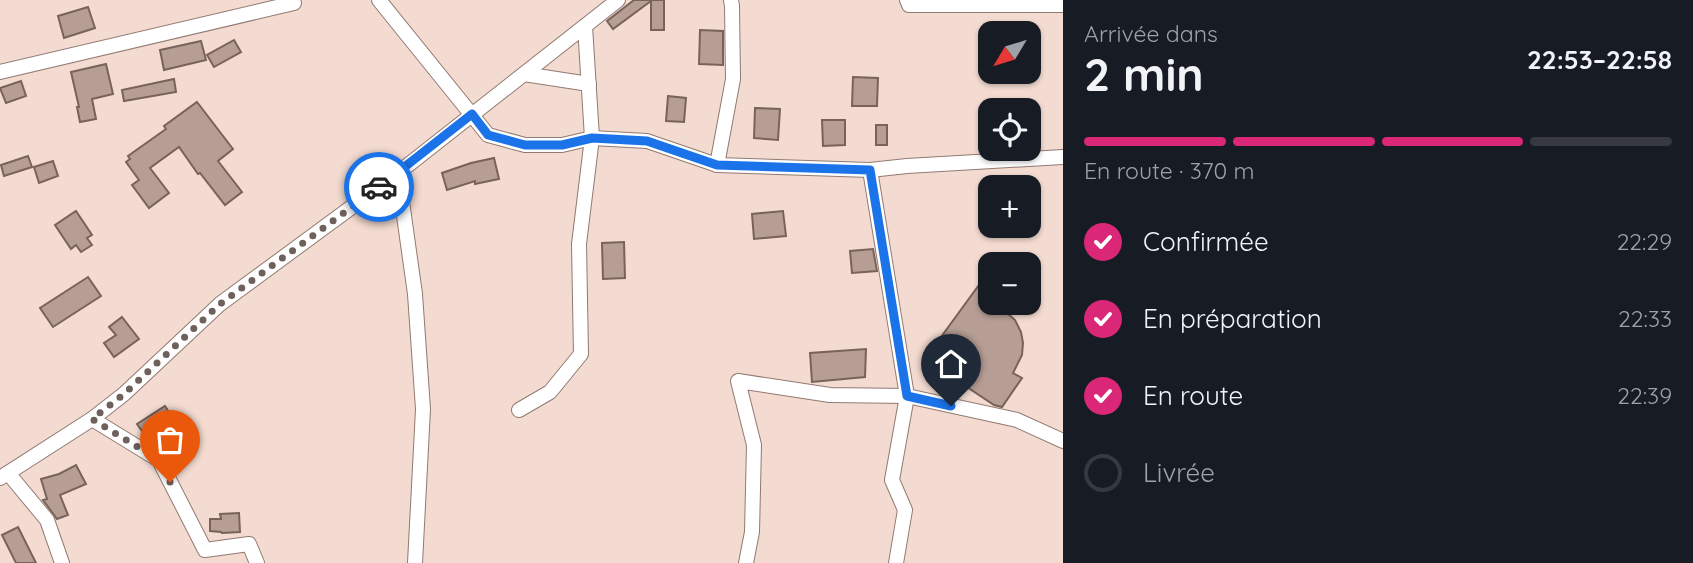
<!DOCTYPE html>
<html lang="fr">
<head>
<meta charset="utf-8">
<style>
	:root { --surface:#171b24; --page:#20242c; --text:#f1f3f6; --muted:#9ea1a6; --line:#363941; --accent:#db2777 }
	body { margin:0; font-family:Quicksand,sans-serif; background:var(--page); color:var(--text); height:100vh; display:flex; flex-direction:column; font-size:26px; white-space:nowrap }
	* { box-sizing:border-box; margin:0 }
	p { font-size:23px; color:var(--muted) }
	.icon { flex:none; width:38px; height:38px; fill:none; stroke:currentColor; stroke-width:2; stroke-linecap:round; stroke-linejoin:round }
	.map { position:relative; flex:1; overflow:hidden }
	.side { display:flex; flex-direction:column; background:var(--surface); width:630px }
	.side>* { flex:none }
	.needle { width:46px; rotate:232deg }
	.controls { position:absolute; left:978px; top:21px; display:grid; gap:14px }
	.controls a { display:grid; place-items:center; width:63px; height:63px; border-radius:14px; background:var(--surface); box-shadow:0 2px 5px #0004; font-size:35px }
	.pin { position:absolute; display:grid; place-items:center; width:60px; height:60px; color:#fff; margin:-72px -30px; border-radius:50% 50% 50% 0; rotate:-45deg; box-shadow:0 0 7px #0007 }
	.pin .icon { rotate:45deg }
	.courier { position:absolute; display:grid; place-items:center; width:70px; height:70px; margin:-35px; border:5px solid #1a73e8; border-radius:50%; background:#fff; color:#222; box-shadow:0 2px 9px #0007 }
	.summary em { font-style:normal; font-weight:700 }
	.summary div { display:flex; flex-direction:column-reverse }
	.summary { display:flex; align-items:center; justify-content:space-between; height:119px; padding:0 21px }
	h1 { font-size:46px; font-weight:700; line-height:52px }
	.bar { display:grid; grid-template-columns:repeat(4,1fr); gap:10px 7px; align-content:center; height:84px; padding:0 21px }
	.bar i { height:9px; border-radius:5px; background:var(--line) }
	.bar .current { background:var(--accent) }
	.bar p { grid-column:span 4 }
	ol { padding:0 21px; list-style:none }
	li { display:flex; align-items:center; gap:21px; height:77px }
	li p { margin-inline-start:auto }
	li .icon { padding:7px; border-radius:50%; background:var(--accent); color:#fff; stroke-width:4 }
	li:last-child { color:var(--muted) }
	li i { width:38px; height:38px; border:4px solid var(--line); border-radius:50% }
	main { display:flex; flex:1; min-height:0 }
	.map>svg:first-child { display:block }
</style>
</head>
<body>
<main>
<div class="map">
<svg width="1063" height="563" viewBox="0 0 1063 563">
	<rect width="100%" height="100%" fill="#f4dbd1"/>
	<g fill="#b69e95" stroke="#78625a" stroke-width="2">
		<polygon points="634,0 664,0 664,30 651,30 651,1 613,29 607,21"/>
		<polygon points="88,7 95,28 64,38 58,16"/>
		<polygon points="700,30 723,31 723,65 699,64"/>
		<polygon points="234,40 241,52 214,67 207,55"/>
		<polygon points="201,41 206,60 164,70 160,50"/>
		<polygon points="106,64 113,94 92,99 96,119 80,122 77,107 79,107 71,72"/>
		<polygon points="853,77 878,78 877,106 852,106"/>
		<polygon points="174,79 176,92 124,101 122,90"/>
		<polygon points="21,81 26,96 6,103 0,88"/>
		<polygon points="668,96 686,98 684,122 666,121"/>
		<polygon points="197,102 233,149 218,161 242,192 225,205 200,173 198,174 179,147 150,168 169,193 149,208 132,185 139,180 126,162 130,159 128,156 166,129 164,126"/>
		<polygon points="755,108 780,109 778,140 754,138"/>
		<polygon points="822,120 845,120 845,145 823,146"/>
		<rect x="876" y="125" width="11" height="20"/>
		<polygon points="28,156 32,167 4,176 1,165"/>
		<polygon points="494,158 499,179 475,184 475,181 447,190 442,173 471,163"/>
		<polygon points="53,161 58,176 39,183 34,167"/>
		<polygon points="76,211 92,235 87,238 92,245 81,252 76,245 71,249 55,225"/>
		<polygon points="783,211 786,236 754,239 752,214"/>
		<polygon points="624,242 625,278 603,279 602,243"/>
		<polygon points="873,249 877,271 852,273 850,251"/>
		<polygon points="88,277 101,296 53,327 40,308"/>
		<polygon points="979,285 990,294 990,303 1006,303 1005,311 1015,320 1021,332 1023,343 1022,355 1013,373 1022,378 1002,407 994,405 925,359"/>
		<polygon points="122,317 139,339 114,357 104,343 116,335 109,327"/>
		<polygon points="866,349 865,377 812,382 810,353"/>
		<polygon points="165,406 178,427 151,444 137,424"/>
		<polygon points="76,465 86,484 60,495 68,515 57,519 43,500 47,499 41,479 59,474"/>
		<polygon points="239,513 240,532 222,533 221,532 210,531 210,519 221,519 220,514"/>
		<polygon points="18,527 36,563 16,563 2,535"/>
	</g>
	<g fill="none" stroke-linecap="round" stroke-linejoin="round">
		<g stroke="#917a72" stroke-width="16">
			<g id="minor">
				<polyline points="379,0 488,135 525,145 562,145 592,138 647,141 717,165 870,170 907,166 1063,157"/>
				<polyline points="907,0 909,5 1063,5"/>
				<polyline points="0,72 294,3"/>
				<polyline points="524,74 589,84"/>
				<polyline points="717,165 733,79 732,6 731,0"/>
				<polyline points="870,170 907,396 892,480 905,510 896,563"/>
				<polyline points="398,173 415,294 423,409 415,563"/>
				<polyline points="519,410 550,392 581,354 579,244 592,138 585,26"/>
				<polyline points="92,419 159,460 205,550 249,544 257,563"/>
				<polyline points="8,473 47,520 62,563"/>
				<polyline points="0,478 92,419 124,394 220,304 398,173 618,0"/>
				<polyline points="746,563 752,532 754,445 738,381 830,395 907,396 1017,420 1063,441"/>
			</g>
		</g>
		<use href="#minor" stroke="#fff" stroke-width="14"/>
	</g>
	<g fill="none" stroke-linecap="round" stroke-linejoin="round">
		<polyline stroke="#6e605a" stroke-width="7" stroke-dasharray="0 12.6" points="170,482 159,460 92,419 124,394 220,304 379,187"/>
		<polyline stroke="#1a73e8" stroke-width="9" points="379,187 472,114 488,135 525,145 562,145 592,138 647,141 717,165 870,170 907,396 951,406"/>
	</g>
</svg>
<div class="controls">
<a><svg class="needle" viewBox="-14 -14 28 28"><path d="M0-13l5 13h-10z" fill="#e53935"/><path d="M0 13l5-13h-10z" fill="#9ea1a6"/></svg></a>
<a><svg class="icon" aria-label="locate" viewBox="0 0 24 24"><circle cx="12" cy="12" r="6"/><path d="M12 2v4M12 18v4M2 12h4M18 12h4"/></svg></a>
<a>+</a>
<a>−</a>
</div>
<div class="pin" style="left:170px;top:482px;background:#ea580c"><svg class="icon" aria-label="bag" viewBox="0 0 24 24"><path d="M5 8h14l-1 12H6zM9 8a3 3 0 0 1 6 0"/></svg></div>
<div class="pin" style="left:951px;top:406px;background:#1f2937"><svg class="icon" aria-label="home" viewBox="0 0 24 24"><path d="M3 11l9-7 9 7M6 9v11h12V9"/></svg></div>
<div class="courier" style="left:379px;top:187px"><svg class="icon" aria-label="car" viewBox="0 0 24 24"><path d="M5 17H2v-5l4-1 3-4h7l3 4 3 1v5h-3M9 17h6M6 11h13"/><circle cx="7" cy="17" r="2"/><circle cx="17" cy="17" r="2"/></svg></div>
</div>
<section class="side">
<div class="summary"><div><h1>2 min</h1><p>Arrivée dans</p></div><em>22:53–22:58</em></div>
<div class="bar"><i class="current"></i><i class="current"></i><i class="current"></i><i></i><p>En route · 370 m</p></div>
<ol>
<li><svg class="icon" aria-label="check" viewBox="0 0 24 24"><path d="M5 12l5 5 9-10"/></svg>Confirmée<p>22:29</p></li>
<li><svg class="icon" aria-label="check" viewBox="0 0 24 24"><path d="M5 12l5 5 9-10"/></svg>En préparation<p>22:33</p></li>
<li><svg class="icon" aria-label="check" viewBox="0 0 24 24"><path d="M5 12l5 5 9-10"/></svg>En route<p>22:39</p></li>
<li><i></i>Livrée</li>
</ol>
</section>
</main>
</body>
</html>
